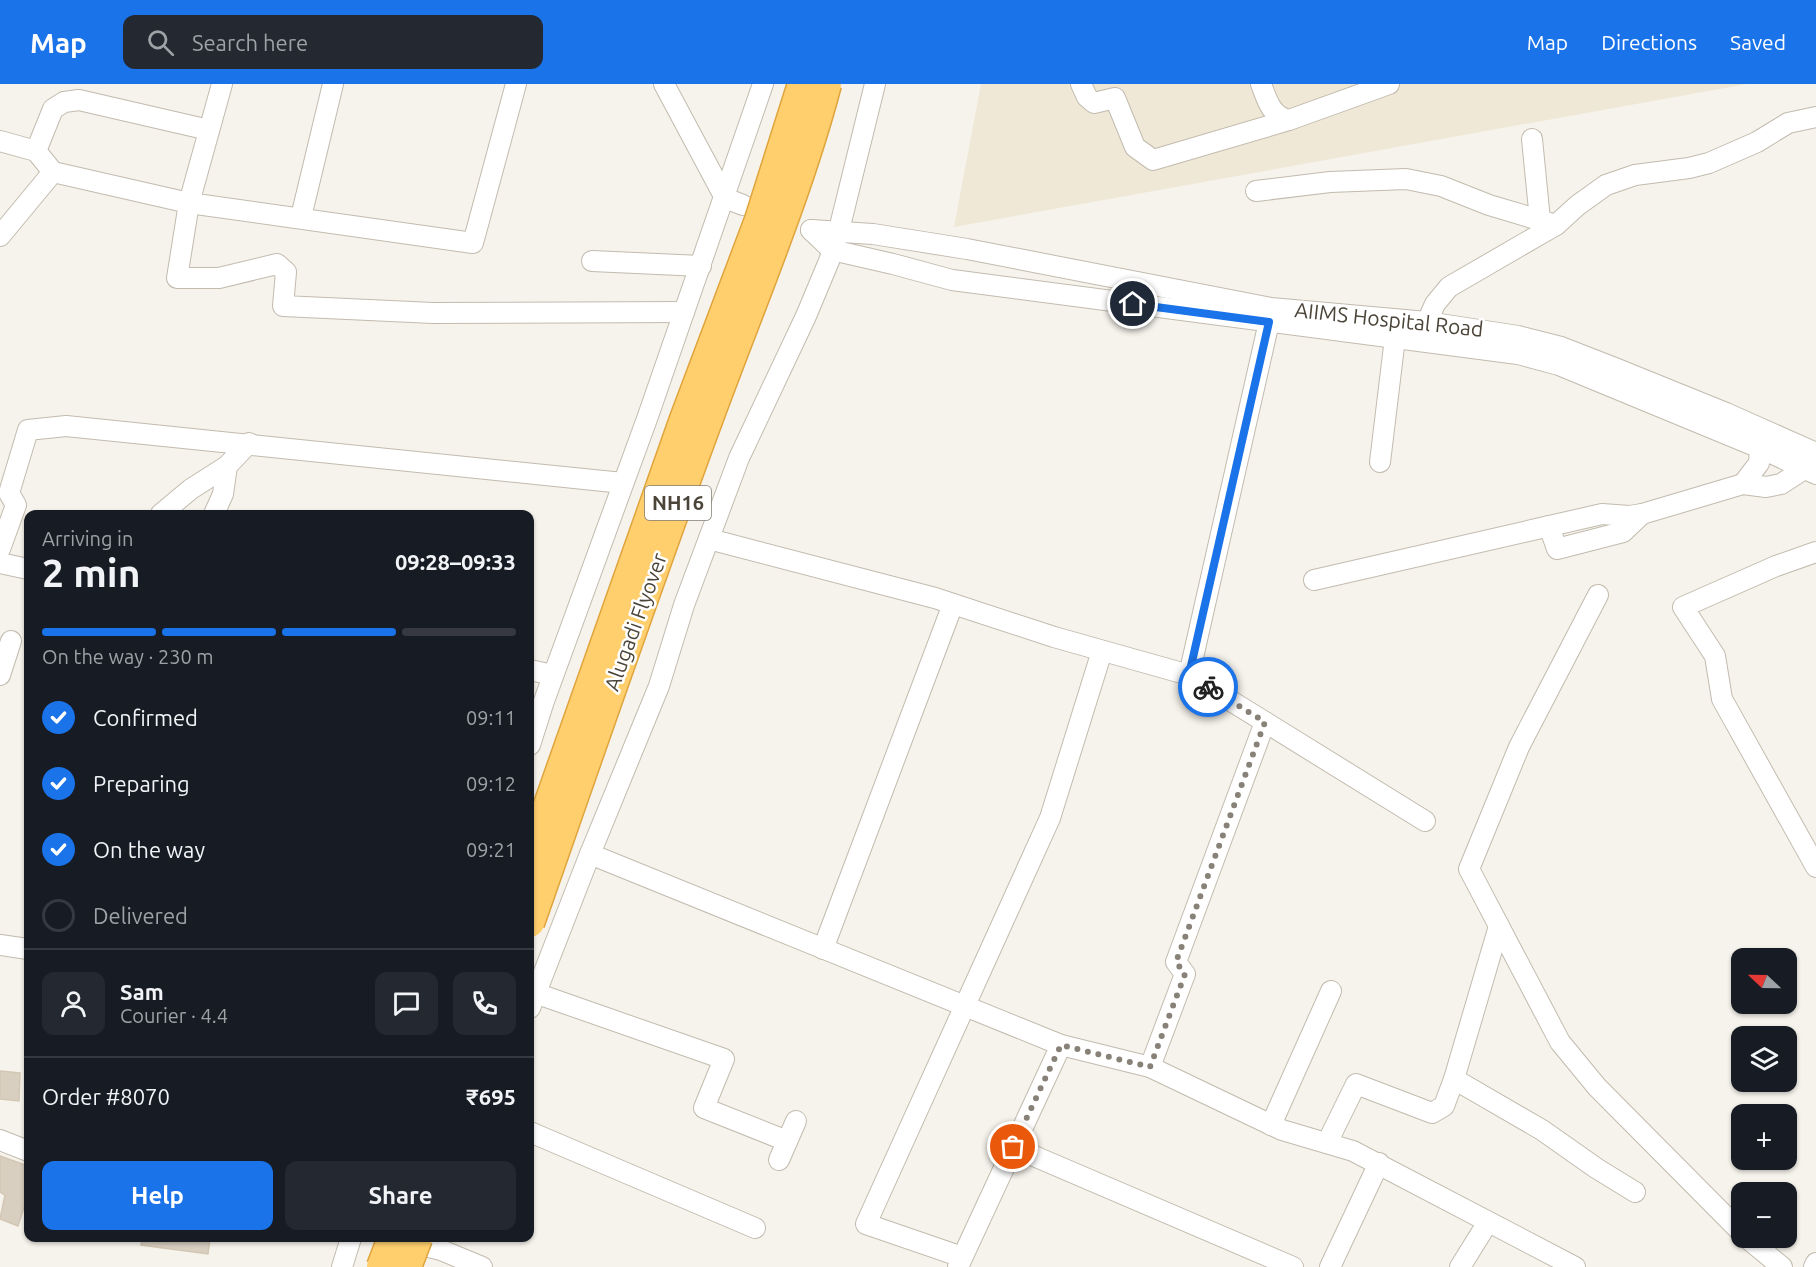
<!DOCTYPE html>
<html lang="en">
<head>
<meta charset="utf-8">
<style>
	:root { --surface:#171b24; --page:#242831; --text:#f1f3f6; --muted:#9ea1a6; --line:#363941; --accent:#1a73e8 }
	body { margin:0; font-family:Ubuntu,sans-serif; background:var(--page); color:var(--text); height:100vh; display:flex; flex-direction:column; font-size:22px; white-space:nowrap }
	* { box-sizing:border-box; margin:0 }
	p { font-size:20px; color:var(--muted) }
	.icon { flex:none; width:33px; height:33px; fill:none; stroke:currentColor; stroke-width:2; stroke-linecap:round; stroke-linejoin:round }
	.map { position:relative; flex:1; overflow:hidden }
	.panel { position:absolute; left:24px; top:426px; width:510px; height:732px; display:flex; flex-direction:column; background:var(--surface); border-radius:12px; box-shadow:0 2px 4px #0004 }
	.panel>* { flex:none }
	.needle { width:39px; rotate:292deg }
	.tools { position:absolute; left:1731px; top:864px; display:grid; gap:12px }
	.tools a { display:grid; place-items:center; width:66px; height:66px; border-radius:12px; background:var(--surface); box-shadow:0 2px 4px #0004; font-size:30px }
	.pin { position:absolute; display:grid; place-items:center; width:51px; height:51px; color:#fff; margin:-26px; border:3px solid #fff; border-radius:50%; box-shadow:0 2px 6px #0007 }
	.courier { position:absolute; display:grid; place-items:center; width:60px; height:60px; margin:-30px; border:4px solid #1a73e8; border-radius:50%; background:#fff; color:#222; box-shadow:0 2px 8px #0007 }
	.headline em { font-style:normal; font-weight:600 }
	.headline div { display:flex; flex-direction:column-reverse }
	.headline { display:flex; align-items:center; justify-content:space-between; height:102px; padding:0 18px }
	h1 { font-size:39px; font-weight:600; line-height:45px }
	.bar { display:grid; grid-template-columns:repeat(4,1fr); gap:9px 6px; align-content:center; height:72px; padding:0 18px }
	.bar i { height:8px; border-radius:4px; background:var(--line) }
	.bar .selected { background:var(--accent) }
	.bar p { grid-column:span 4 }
	.line { display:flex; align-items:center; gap:15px; padding:0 18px; border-top:2px solid var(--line) }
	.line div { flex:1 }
	.round { display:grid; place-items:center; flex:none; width:63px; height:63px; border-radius:12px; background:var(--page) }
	ol { padding:0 18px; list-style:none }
	li { display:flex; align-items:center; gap:18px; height:66px }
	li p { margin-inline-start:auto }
	li .icon { padding:6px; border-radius:50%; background:var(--accent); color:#fff; stroke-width:4 }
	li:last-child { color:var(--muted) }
	li i { width:33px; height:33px; border:3px solid var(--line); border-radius:50% }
	.action { display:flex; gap:12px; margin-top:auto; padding:12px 18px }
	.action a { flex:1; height:69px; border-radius:12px; background:var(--accent); color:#fff; font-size:24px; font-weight:600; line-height:69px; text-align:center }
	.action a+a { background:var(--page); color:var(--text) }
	header { display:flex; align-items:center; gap:36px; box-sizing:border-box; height:84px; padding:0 30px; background:var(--accent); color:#fff }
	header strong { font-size:28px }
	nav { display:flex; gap:33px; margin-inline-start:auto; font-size:21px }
	.search { width:420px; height:54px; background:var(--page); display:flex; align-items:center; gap:15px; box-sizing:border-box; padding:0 21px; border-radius:12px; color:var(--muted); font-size:22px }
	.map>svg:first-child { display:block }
</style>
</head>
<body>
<header>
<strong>Map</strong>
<div class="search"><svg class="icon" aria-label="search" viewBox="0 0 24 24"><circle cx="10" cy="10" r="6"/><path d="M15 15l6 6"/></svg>Search here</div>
<nav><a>Map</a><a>Directions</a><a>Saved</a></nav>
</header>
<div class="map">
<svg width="1816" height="1183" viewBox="0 0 1816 1183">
	<rect width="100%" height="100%" fill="#f6f3ec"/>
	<polygon fill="#efe8d6" points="981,0 1747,0 954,143"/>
	<g fill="#d8cfc1" stroke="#d3c7b4" stroke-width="1.5">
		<polygon points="0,987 20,989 19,1017 0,1015"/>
		<polygon points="0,1072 28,1082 28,1111 18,1142 0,1135 5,1111 0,1108"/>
		<polygon points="142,1154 210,1154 208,1170 141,1161"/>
	</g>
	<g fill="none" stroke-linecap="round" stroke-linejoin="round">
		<g stroke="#c2bbae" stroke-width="22">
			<g id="minor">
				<polyline points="222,0 189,119 473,159 516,0"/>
				<polyline points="664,0 725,114 743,121"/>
				<polyline points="1081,0 1087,13 1094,19 1115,14 1135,63 1153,76 1289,36"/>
				<path d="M 1261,0 C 1267,16 1271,32 1289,36 L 1389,0"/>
				<polyline points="1532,55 1540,136"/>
				<polyline points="0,57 36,67 53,88 189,119 177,194 219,194 277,180 286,188 283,222 433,229 684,228"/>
				<polyline points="36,67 53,25 64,18 79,16 209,46"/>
				<polyline points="1256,107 1330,98 1406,95 1441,102 1489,121 1556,141"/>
				<polyline points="301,133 333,0"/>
				<polyline points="811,146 832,166 893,180 952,196 1518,270 1559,281 1760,364 1816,390"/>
				<polyline points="811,146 873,150 967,165 1271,224 1427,238 1518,252 1561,263 1615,284 1726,329 1816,369"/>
				<polyline points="0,152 53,88"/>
				<polyline points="592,177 701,182"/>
				<polyline points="1427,238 1435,220 1449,203 1556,141 1578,121 1606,101 1635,91 1689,84 1709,79 1757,58 1788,39 1816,33"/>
				<polyline points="1380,378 1395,254"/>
				<polyline points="1743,400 1759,379 1760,364"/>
				<polyline points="161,430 191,405 227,382 249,359"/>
				<polyline points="214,430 223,410 227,382"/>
				<polyline points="1549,442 1557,465 1623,448 1642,430"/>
				<polyline points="709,455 935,514 1054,553 1189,591 1269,238"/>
				<polyline points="0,465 16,421 9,409 28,346 66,342 623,399"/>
				<polyline points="1816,468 1776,482 1683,523 1715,572 1722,615 1816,783"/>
				<polyline points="0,479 28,485"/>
				<polyline points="1314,496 1602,430 1629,432 1642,430 1743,400 1766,403 1781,400 1804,385"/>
				<polyline points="1598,511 1519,663 1469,785 1560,958 1597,1003 1742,1149"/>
				<polyline points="530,586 553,591"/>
				<polyline points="0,591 11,557"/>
				<polyline points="1189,591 1425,737"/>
				<polyline points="530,661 544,617 648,332 763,0"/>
				<polyline points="590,770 1061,961 1150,983 1282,1046 1353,1067 1575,1183"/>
				<polyline points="0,861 28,865"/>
				<polyline points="823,865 953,520"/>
				<polyline points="535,909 724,975 704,1024 787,1057"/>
				<polyline points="530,924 590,770 659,602 684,521 739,374 806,232 829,177 839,146 875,0"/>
				<polyline points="1150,983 1185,890 1176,878 1265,638"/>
				<polyline points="1454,995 1499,842"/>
				<polyline points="1271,1041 1331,907"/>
				<polyline points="530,1048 755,1144"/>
				<polyline points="0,1056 28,1067"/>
				<polyline points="1327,1059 1356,1000 1432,1029 1444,1022 1454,995 1542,1046 1596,1084 1635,1108"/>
				<polyline points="1013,1063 1293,1183"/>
				<polyline points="779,1076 796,1037"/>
				<polyline points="1747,1154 1782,1183"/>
				<polyline points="405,1157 441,1166 482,1183"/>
				<polyline points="962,1173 866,1140 1050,734 1102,567"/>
				<polyline points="342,1183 351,1154"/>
				<polyline points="958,1183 1061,961"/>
				<polyline points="1330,1183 1379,1079"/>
				<polyline points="1460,1183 1488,1138"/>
				<polyline points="1814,1183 1816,1179"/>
			</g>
		</g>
		<use href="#minor" stroke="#fff" stroke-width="20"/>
		<g stroke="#e0a43c" stroke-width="31" stroke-linecap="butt">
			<g id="highway-bridge">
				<polyline points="530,772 683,338 759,136 802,0"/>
				<path d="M 530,839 C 588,673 645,507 706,342 C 747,229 796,117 827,0"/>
				<polyline points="381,1183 392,1154"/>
				<polyline points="407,1183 418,1154"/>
			</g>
		</g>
		<use href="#highway-bridge" stroke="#ffcf6e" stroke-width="28"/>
	</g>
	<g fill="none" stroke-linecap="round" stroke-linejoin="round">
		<polyline stroke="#878178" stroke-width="6" stroke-dasharray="0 10.8" points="1013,1063 1061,961 1150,983 1185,890 1176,878 1265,638 1208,603"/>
		<polyline stroke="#1a73e8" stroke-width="8" points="1133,220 1269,238 1189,591 1208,603"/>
	</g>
	<g text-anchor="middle" stroke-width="5" stroke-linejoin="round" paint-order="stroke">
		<rect fill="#fff" stroke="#817c74" stroke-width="1.5" x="645" y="402" width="66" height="34" rx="4.5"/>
		<g font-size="20" font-weight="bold" fill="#4b4439">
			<text x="678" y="426">NH16</text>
		</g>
		<g font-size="21" fill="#4b4439" stroke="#fff">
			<text transform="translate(1389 236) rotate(6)" y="7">AIIMS Hospital Road</text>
			<text transform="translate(636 538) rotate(-70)" y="7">Alugadi Flyover</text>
		</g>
	</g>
</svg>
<div class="tools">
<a><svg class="needle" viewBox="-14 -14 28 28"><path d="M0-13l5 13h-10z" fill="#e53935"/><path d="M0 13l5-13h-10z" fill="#9ea1a6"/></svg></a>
<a><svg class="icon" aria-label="layers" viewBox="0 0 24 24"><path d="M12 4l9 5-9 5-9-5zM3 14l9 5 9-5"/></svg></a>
<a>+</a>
<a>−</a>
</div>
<div class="pin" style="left:1013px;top:1063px;background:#ea580c"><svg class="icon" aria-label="bag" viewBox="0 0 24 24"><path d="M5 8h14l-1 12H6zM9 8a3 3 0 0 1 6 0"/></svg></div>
<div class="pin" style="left:1133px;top:220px;background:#1f2937"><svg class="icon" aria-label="home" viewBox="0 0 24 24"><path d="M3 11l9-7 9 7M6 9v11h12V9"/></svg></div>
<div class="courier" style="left:1208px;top:603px"><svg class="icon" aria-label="bike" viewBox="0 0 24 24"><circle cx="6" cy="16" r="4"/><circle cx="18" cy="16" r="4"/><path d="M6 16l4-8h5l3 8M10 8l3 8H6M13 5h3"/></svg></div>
<section class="panel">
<div class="headline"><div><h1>2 min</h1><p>Arriving in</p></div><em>09:28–09:33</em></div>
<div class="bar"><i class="selected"></i><i class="selected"></i><i class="selected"></i><i></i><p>On the way · 230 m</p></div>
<ol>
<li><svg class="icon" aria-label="check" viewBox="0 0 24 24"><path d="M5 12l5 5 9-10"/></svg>Confirmed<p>09:11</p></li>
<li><svg class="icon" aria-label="check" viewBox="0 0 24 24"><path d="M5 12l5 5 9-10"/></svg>Preparing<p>09:12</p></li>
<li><svg class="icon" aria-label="check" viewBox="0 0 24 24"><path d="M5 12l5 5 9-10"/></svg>On the way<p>09:21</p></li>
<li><i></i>Delivered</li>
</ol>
<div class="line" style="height:108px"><a class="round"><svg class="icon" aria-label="person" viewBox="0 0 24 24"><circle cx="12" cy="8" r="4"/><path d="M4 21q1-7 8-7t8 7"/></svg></a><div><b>Sam</b><p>Courier · 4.4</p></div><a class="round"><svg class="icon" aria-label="chat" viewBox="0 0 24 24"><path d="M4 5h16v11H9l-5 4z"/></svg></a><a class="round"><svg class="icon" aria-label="phone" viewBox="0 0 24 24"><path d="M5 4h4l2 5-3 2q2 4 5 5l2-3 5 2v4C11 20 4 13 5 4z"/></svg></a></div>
<div class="line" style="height:78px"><div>Order #8070</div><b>₹695</b></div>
<div class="action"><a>Help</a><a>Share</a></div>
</section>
</div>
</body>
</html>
